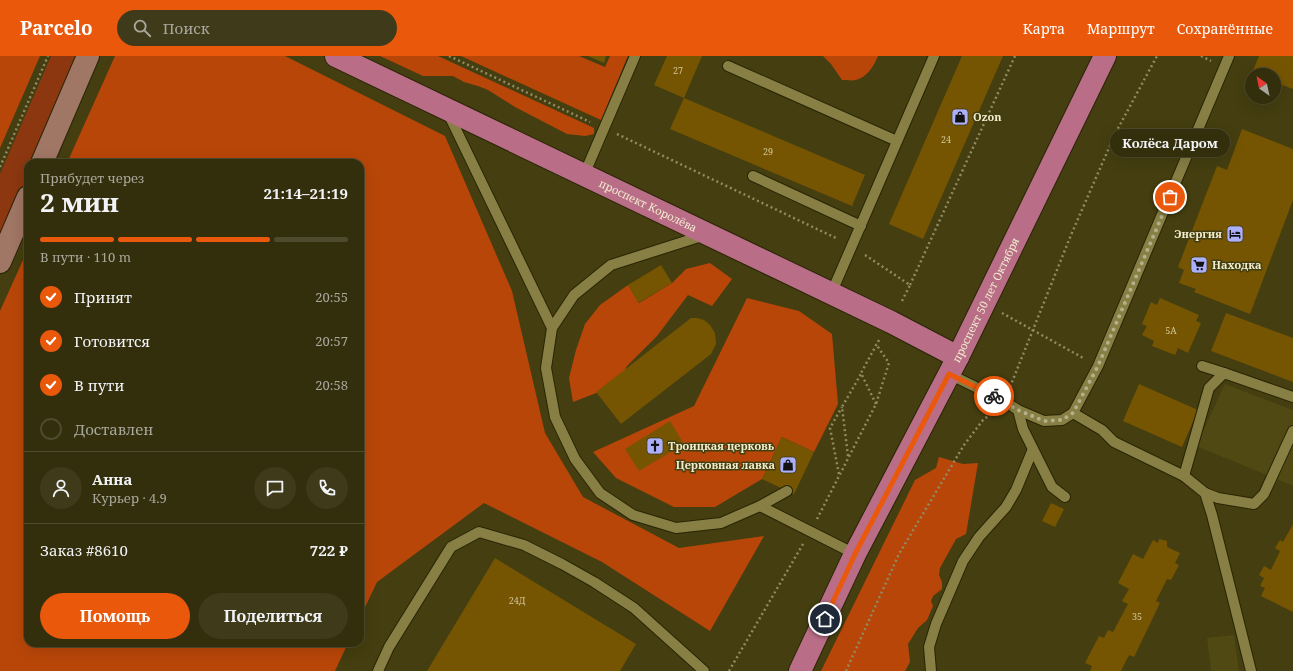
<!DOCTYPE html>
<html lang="ru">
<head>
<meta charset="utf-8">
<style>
	:root { --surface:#332e0c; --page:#3e3a1a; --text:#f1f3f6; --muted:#a9a89d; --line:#4e4a2d; --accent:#ea580c }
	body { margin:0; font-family:"Noto Serif",serif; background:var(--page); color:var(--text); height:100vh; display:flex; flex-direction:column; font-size:15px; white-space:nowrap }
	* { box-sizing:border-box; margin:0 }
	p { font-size:13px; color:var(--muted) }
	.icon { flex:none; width:22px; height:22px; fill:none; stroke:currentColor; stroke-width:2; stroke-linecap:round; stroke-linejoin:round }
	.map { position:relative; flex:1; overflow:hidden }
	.details { position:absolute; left:24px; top:103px; width:340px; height:488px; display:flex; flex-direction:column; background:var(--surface); border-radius:12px; box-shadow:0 4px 16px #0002,0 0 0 1px var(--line) }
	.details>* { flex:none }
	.needle { width:26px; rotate:327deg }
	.tools { position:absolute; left:1245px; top:12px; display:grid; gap:8px }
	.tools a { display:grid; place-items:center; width:36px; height:36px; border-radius:50%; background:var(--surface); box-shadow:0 4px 16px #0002,0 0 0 1px var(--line); font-size:20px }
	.pin { position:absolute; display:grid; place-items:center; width:34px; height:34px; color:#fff; margin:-17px; border:2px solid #fff; border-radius:50%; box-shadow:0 1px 4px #0007 }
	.courier { position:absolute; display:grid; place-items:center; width:40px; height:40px; margin:-20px; border:3px solid #ea580c; border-radius:50%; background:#fff; color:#222; box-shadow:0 1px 5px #0007 }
	.bubble { position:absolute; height:28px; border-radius:14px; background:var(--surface); box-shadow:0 4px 16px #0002,0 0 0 1px var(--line); font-size:13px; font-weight:700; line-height:28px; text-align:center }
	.summary em { font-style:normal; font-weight:700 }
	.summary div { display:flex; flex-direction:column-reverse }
	.summary { display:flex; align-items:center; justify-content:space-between; height:68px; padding:0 16px }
	h1 { font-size:26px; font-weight:700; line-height:30px }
	.bar { display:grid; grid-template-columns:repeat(4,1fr); gap:6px 4px; align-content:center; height:48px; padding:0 16px }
	.bar i { height:5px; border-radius:3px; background:var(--line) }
	.bar .on { background:var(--accent) }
	.bar p { grid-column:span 4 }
	.line { display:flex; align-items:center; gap:10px; padding:0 16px; border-top:1px solid var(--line) }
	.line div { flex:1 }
	.round { display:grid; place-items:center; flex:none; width:42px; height:42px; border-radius:21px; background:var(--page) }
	ol { padding:0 16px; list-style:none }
	li { display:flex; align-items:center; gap:12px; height:44px }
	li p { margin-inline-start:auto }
	li .icon { padding:4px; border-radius:50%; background:var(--accent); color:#fff; stroke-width:4 }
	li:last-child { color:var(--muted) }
	li i { width:22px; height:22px; border:2px solid var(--line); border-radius:50% }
	.button { display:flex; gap:8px; margin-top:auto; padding:8px 16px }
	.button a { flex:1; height:46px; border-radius:24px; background:var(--accent); color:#fff; font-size:16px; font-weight:700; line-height:46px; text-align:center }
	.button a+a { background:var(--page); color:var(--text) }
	header { display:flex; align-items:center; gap:24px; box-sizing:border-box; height:56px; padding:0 20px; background:var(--accent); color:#fff }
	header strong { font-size:19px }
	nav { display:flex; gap:22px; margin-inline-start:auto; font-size:14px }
	.search { width:280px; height:36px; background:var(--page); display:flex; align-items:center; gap:10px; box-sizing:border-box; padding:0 14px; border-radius:22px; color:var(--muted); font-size:15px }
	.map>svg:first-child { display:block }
</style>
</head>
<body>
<header>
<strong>Parcelo</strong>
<div class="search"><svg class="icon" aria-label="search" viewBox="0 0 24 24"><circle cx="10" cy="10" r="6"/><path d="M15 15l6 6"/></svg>Поиск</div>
<nav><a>Карта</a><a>Маршрут</a><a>Сохранённые</a></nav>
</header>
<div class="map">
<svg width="1293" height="615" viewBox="0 0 1293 615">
	<rect width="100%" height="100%" fill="#443e10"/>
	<g fill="#504913">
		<polygon points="1225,328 1293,354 1293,430 1196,390"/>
		<polygon points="1234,579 1239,615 1211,615 1207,582"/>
	</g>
	<polygon fill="#8c3710" points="51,0 79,0 34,107 28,107 28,121 0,187 0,118"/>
	<g fill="#b94609">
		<polygon points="0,0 40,0 0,92"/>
		<polygon points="115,0 285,0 445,80 512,235 545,377 583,441 679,492 764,480 710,575 602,506 484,447 377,526 360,562 360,107 67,107"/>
		<polygon points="380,0 438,0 594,72 594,78 585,80 567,78 515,51 488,34 478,30 464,26 453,20 423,20"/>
		<polygon points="461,0 579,0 605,11 610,0 628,0 601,64"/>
		<path d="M 823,0 L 878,0 C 874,10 867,21 856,24 C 852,25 846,24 842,24 L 831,8 Z"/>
		<polygon points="28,193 28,587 348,587 335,615 0,615 0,255"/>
		<polygon points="710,207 732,223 712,250 688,239 657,280 627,310 617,329 573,346 569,322 576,294 585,268 600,249 628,229 639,247 672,227 686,213"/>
		<polygon points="747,242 799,255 832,278 838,348 814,396 782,381 762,423 715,451 674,451 616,422 593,396 694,350"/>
		<polygon points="939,401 963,408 978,407 966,478 956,483 940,512 939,519 942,526 942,533 933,540 931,545 933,550 927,564 918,572 908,588 910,606 905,615 821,615 915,424 936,412"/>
	</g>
	<g fill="#765502">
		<polygon points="588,0 606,0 604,7"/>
		<polygon points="667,0 702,0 684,42 654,29"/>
		<polygon points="962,0 1003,0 923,183 889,168"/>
		<polygon points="1259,0 1293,0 1293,33 1274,26 1274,19 1257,19 1252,17"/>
		<polygon points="684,42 865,119 852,150 670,73"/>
		<polygon points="1242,73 1293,93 1293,144 1250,258 1194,236 1196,233 1179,227 1184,214 1178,211 1217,110 1227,114"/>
		<polygon points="661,209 672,227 638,247 628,229"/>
		<polygon points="1160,242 1199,259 1196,265 1201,267 1188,297 1178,292 1175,299 1152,290 1154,285 1142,279 1147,270 1142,268 1151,246 1157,249"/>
		<polygon points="1226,257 1293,282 1293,326 1211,295"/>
		<polygon points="691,262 697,262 704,264 710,269 715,277 716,288 711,298 621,368 596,336"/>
		<polygon points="1139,328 1198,354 1182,391 1123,365"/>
		<polygon points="670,365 684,388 639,415 625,393"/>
		<polygon points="782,381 814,396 794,438 762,423"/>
		<polygon points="1051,447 1064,453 1055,471 1042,465"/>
		<polygon points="1293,468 1293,556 1261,540 1265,532 1260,530 1264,522 1259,519 1264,510 1271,514 1280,495 1275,492 1280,484 1283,486"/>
		<polygon points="1159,483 1167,485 1167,491 1180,497 1175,507 1179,509 1171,524 1167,523 1156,545 1160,547 1134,601 1129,599 1121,615 1090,615 1092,610 1085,607 1099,580 1104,582 1108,574 1113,576 1128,548 1122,545 1129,533 1118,527 1133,498 1143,503 1153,484 1158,487"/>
		<polygon points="495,502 636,588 620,615 427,615"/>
	</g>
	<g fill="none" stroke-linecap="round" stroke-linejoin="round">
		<g stroke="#292505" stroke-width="12">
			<g id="lane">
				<polyline points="728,10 897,85"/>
				<polyline points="448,57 552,272"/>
				<polyline points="584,119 635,0"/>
				<polyline points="753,120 861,170"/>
				<polyline points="705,179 611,209 574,239 552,272 546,312 555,361 575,403 600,437 633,459 676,472 721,467 760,450 787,435"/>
				<polyline points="831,238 934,0"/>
				<polyline points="1202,310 1224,317"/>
				<polyline points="949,318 1004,345 1018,354 1044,365 1062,364 1073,357 1098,310 1229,0"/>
				<polyline points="1018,354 1023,373 1052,431 1065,441"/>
				<polyline points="1073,357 1102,374 1114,386 1184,420 1209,332 1224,317 1293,341"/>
				<polyline points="1184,420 1205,437 1212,459 1251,615"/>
				<polyline points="1205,437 1218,442 1254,448 1264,438 1293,375"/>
				<polyline points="760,450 855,498"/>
				<polyline points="378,615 389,591 451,491 479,476 524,489 562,508 594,526 634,552 704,615"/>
				<polyline points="931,615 929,591 936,568 963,505 979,481 1006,451 1016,434 1033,393"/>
			</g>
		</g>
		<g stroke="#292505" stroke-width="24">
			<g id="secondary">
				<polyline points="42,107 88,0"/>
				<polyline points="0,206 28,141"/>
			</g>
		</g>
		<g stroke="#292505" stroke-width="24">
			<g id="primary">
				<path id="s1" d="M 336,0 L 891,266 L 958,301"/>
				<path id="s2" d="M 800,615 L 855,498 L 958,301 L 1105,0"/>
			</g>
		</g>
		<g stroke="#908b64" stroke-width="2.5" stroke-dasharray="2 3" stroke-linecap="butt">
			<polyline points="449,0 590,66"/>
			<polyline points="1201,0 1211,5"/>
			<polyline points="617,78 838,183"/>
			<polyline points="0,111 48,0"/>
			<polyline points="865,199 910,229 901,247"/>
			<polyline points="910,229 1015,0"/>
			<polyline points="1002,257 1085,303"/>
			<polyline points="1010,331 1071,179 1115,78 1157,0"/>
			<polyline points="876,348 861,317 879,284"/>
			<polyline points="848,400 842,351 861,318"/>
			<polyline points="839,418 830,372 842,351"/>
			<polyline points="817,463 876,348 889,307 876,288"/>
			<polyline points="729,615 803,488"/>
			<polyline points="846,615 899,498 964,389 983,364 993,356"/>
		</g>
		<use href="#lane" stroke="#877f44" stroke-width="10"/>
		<use href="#secondary" stroke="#a07665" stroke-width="22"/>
		<use href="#primary" stroke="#b96d87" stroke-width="22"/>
	</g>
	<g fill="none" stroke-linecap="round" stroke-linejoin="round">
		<polyline stroke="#b4b08c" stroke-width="4" stroke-dasharray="0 7.2" points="994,340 1018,354 1044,365 1062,364 1073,357 1098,310 1170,141"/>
		<polyline stroke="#ea580c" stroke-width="5" points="825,563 855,498 949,318 994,340"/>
	</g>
	<defs>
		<g id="shop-square" transform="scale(0.9)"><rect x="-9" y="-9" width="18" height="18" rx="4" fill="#acaffb" stroke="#443e10"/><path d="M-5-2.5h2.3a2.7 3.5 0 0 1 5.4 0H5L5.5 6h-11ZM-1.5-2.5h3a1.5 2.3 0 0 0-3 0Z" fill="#111"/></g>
		<g id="hotel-square" transform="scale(0.9)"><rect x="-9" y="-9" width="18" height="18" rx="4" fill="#acaffb" stroke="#443e10"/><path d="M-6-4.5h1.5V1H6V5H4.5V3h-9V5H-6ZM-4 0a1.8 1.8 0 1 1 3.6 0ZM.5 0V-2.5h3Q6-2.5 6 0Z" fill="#111"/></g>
		<g id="supermarket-square" transform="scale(0.9)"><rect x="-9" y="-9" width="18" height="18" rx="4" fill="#acaffb" stroke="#443e10"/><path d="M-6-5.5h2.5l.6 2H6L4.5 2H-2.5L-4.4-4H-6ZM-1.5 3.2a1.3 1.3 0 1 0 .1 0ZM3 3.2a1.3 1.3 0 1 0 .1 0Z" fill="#111"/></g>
		<g id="church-square" transform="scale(0.9)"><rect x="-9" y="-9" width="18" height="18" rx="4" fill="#acaffb" stroke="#443e10"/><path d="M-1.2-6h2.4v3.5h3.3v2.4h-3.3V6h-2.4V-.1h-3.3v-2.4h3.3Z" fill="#111"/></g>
	</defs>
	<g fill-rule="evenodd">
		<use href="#shop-square" x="960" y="61"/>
		<use href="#hotel-square" x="1235" y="178"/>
		<use href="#supermarket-square" x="1199" y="209"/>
		<use href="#church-square" x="655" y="390"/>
		<use href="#shop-square" x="788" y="409"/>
	</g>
	<g text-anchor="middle" stroke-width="3" stroke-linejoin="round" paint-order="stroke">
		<g font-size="9" fill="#d2c79c">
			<text x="678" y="18">27</text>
			<text x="946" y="87">24</text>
			<text x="768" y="99">29</text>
			<text x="1171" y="278">5А</text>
			<text x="517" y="548">24Д</text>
			<text x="1137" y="564">35</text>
		</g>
		<g font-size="11" font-weight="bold" fill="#f1edcf" stroke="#443e10" text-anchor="start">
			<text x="973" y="65">Ozon</text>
			<text x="1222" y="182" text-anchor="end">Энергия</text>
			<text x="1212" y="213">Находка</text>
			<text x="668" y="394">Троицкая церковь</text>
			<text x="775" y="413" text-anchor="end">Церковная лавка</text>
		</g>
		<g font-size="11" fill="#f1edcf" stroke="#443e10">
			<text dy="4" stroke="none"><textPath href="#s1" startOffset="346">проспект Королёва</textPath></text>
			<text dy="4" stroke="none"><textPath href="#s2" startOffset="415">проспект 50 лет Октября</textPath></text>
		</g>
	</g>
</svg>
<div class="tools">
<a><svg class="needle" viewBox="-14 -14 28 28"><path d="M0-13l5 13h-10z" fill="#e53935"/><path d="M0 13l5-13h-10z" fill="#a9a89d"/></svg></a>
</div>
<div class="pin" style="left:1170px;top:141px;background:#ea580c"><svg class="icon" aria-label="bag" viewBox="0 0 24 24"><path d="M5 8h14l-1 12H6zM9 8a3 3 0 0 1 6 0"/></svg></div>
<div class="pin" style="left:825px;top:563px;background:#1f2937"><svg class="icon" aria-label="home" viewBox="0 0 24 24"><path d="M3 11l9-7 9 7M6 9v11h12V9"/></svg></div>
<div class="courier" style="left:994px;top:340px"><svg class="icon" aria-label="bike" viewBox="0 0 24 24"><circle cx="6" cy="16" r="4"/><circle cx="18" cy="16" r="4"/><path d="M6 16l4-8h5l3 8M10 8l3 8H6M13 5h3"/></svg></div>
<div class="bubble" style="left:1110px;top:73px;width:120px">Колёса Даром</div>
<section class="details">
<div class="summary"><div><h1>2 мин</h1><p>Прибудет через</p></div><em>21:14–21:19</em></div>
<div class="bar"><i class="on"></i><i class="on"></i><i class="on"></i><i></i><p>В пути · 110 m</p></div>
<ol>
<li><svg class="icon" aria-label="check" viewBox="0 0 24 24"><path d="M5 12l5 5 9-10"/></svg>Принят<p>20:55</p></li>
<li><svg class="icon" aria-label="check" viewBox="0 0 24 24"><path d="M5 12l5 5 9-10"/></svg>Готовится<p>20:57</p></li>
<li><svg class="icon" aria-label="check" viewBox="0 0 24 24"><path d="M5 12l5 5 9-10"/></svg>В пути<p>20:58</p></li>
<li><i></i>Доставлен</li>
</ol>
<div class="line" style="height:72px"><a class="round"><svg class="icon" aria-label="person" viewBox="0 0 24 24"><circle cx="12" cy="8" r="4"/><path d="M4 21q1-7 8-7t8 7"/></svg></a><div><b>Анна</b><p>Курьер · 4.9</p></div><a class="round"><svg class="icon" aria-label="chat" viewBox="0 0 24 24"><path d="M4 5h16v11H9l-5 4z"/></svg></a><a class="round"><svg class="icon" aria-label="phone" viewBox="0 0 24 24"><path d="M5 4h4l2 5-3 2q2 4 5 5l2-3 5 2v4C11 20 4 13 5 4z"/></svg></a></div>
<div class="line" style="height:52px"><div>Заказ #8610</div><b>722 ₽</b></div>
<div class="button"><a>Помощь</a><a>Поделиться</a></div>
</section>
</div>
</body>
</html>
